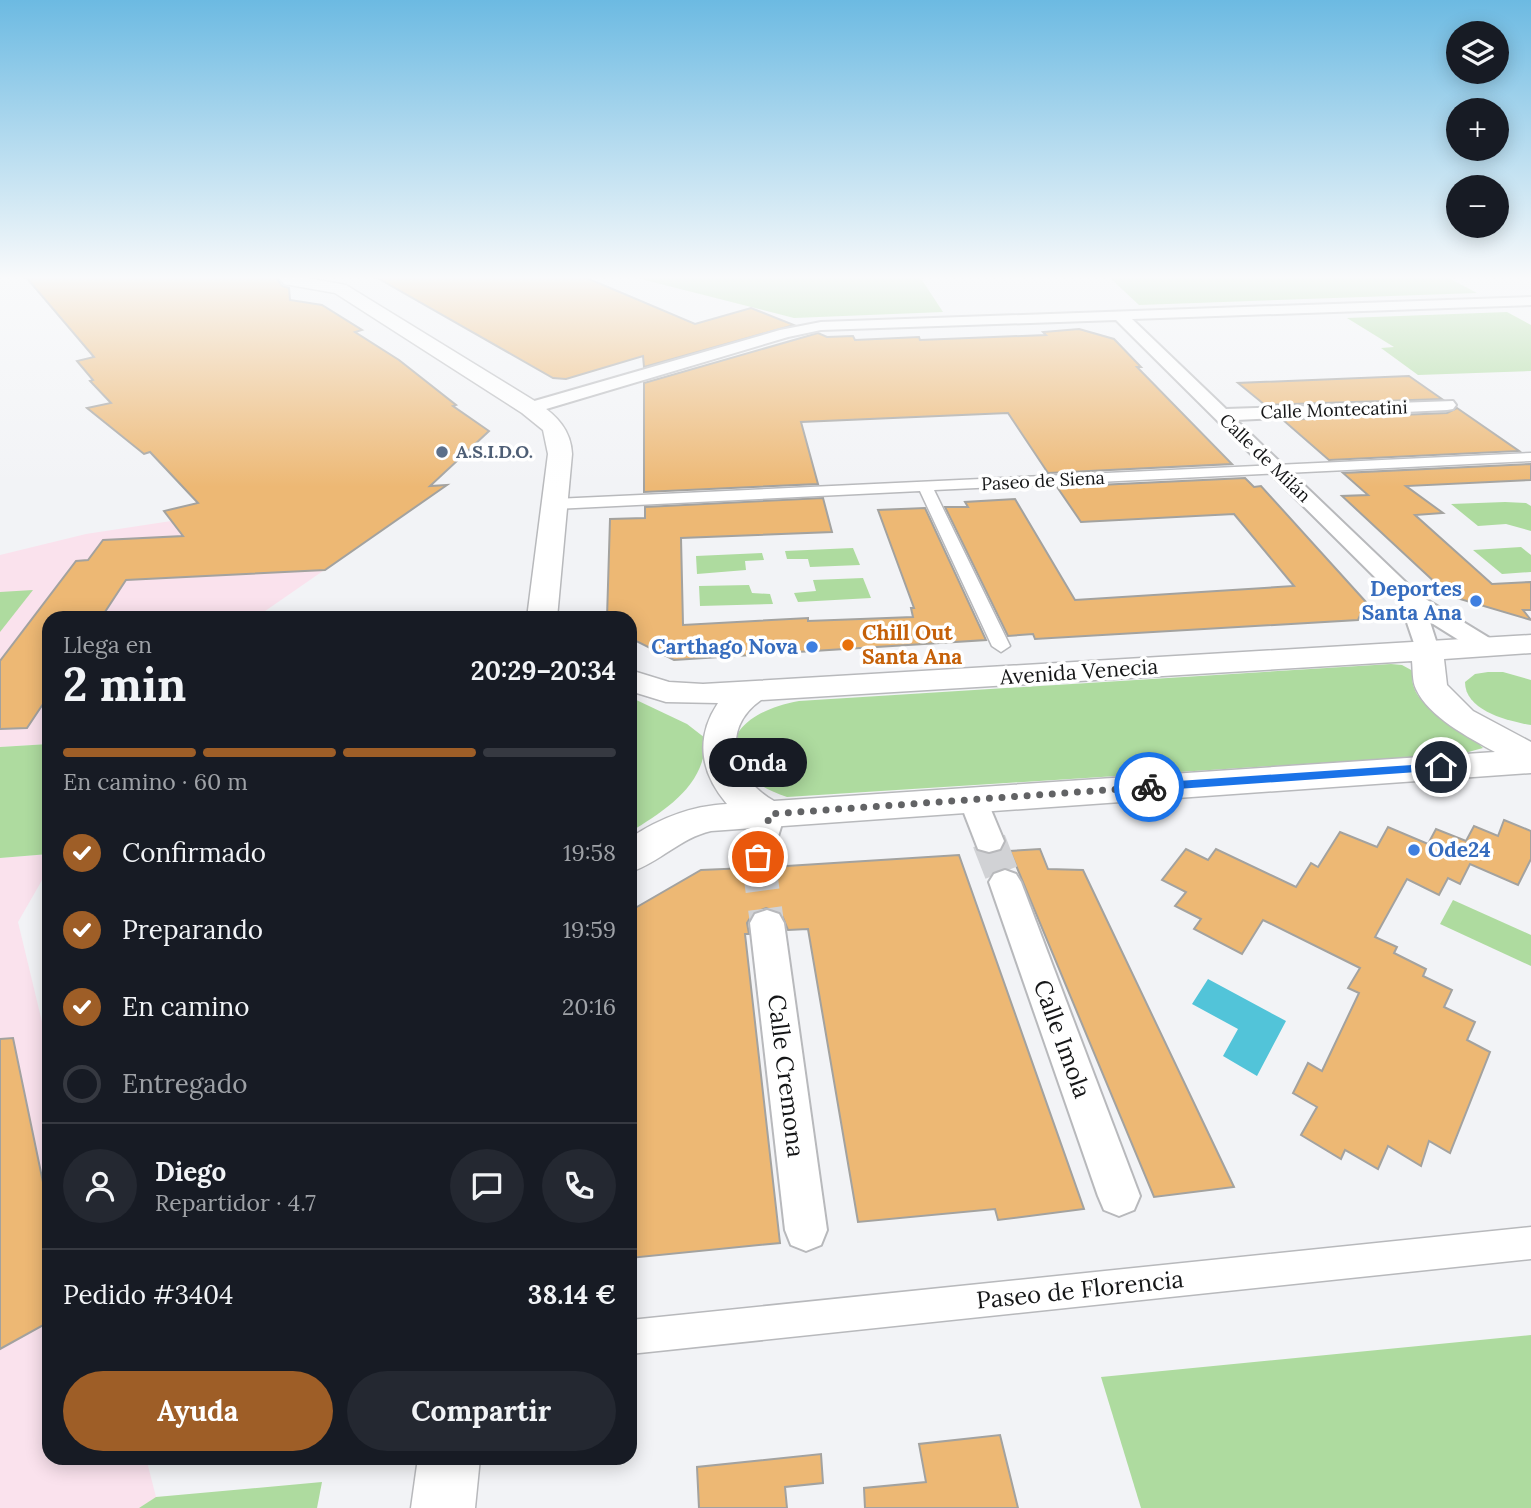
<!DOCTYPE html>
<html lang="es">
<head>
<meta charset="utf-8">
<style>
	:root { --surface:#171b24; --page:#242831; --text:#f1f3f6; --muted:#9ea1a6; --line:#363941; --accent:#9e5e27 }
	body { margin:0; font-family:Lora,serif; background:var(--page); color:var(--text); height:100vh; display:flex; flex-direction:column; font-size:26px; white-space:nowrap }
	* { box-sizing:border-box; margin:0 }
	p { font-size:23px; color:var(--muted) }
	.icon { flex:none; width:38px; height:38px; fill:none; stroke:currentColor; stroke-width:2; stroke-linecap:round; stroke-linejoin:round }
	.map { position:relative; flex:1; overflow:hidden }
	.details { position:absolute; left:42px; top:611px; width:595px; height:854px; display:flex; flex-direction:column; background:var(--surface); border-radius:21px; box-shadow:0 4px 18px #0003 }
	.details>* { flex:none }
	.buttons { position:absolute; left:1446px; top:21px; display:grid; gap:14px }
	.buttons a { display:grid; place-items:center; width:63px; height:63px; border-radius:50%; background:var(--surface); box-shadow:0 4px 18px #0003; font-size:35px }
	.pin { position:absolute; display:grid; place-items:center; width:60px; height:60px; color:#fff; margin:-30px; border:4px solid #fff; border-radius:50%; box-shadow:0 2px 7px #0007 }
	.courier { position:absolute; display:grid; place-items:center; width:70px; height:70px; margin:-35px; border:5px solid #1a73e8; border-radius:50%; background:#fff; color:#222; box-shadow:0 2px 9px #0007 }
	.bubble { position:absolute; height:49px; border-radius:24px; background:var(--surface); box-shadow:0 4px 18px #0003; font-size:23px; font-weight:700; line-height:49px; text-align:center }
	.overview em { font-style:normal; font-weight:700 }
	.overview div { display:flex; flex-direction:column-reverse }
	.overview { display:flex; align-items:center; justify-content:space-between; height:119px; padding:0 21px }
	h1 { font-size:46px; font-weight:700; line-height:52px }
	.bar { display:grid; grid-template-columns:repeat(4,1fr); gap:10px 7px; align-content:center; height:84px; padding:0 21px }
	.bar i { height:9px; border-radius:5px; background:var(--line) }
	.bar .active { background:var(--accent) }
	.bar p { grid-column:span 4 }
	.line { display:flex; align-items:center; gap:18px; padding:0 21px; border-top:2px solid var(--line) }
	.line div { flex:1 }
	.round { display:grid; place-items:center; flex:none; width:74px; height:74px; border-radius:37px; background:var(--page) }
	ol { padding:0 21px; list-style:none }
	li { display:flex; align-items:center; gap:21px; height:77px }
	li p { margin-inline-start:auto }
	li .icon { padding:7px; border-radius:50%; background:var(--accent); color:#fff; stroke-width:4 }
	li:last-child { color:var(--muted) }
	li i { width:38px; height:38px; border:4px solid var(--line); border-radius:50% }
	.action { display:flex; gap:14px; margin-top:auto; padding:14px 21px }
	.action a { flex:1; height:80px; border-radius:42px; background:var(--accent); color:#fff; font-size:28px; font-weight:700; line-height:80px; text-align:center }
	.action a+a { background:var(--page); color:var(--text) }
	.map>svg:first-child { display:block }
</style>
</head>
<body>
<div class="map">
<svg width="1531" height="1508" viewBox="0 0 1531 1508">
	<rect width="100%" height="100%" fill="#f2f3f6"/>
	<g fill="#fae2ed">
		<polygon points="440,490 255,618 49,618 49,744 0,747 0,555 86,534 171,521"/>
		<polygon points="49,854 49,868 18,922 49,1051 49,1458 146,1458 156,1497 139,1508 0,1508 0,858"/>
	</g>
	<g fill="#aedb9f">
		<polygon points="629,276 944,276 920,277 943,312 794,318"/>
		<polygon points="1108,276 1445,276 1477,293 1139,305"/>
		<polygon points="1507,312 1531,325 1531,371 1418,375 1381,348 1394,347 1347,318"/>
		<polygon points="1505,502 1526,503 1531,506 1531,531 1506,524 1478,526 1451,504"/>
		<polygon points="1521,547 1531,555 1531,572 1502,574 1473,550"/>
		<polygon points="853,548 860,565 810,567 808,559 787,559 785,551"/>
		<polygon points="762,553 764,560 745,561 746,570 697,574 696,556"/>
		<polygon points="863,578 871,598 798,602 794,593 816,591 813,580"/>
		<polygon points="749,585 752,593 770,594 773,604 700,606 699,586"/>
		<polygon points="33,590 0,632 0,592"/>
		<path d="M 1391,664 L 1402,665 L 1413,671 C 1405,707 1464,728 1483,748 L 1461,754 L 787,797 C 706,769 722,715 799,701 Z"/>
		<path d="M 1488,672 L 1503,672 L 1531,680 L 1531,725 C 1508,721 1465,711 1465,682 L 1475,674 Z"/>
		<path d="M 630,697 L 687,724 L 705,738 C 707,784 666,810 630,832 Z"/>
		<polygon points="49,744 49,854 0,858 0,747"/>
		<polygon points="1453,900 1531,935 1531,966 1440,924"/>
		<polygon points="1531,1335 1531,1508 1141,1508 1101,1377"/>
		<polygon points="322,1482 317,1508 139,1508 156,1497"/>
	</g>
	<polygon fill="#52c4d9" points="1208,979 1286,1021 1257,1076 1223,1056 1238,1029 1192,1004"/>
	<g fill="#edb874" stroke="#a3a29f" stroke-width="2">
		<polygon points="25,276 275,276 282,286 289,288 290,300 322,305 362,330 355,332 399,360 456,405 453,406 489,431 430,486 447,485 325,570 126,580 101,618 49,618 49,695 27,728 0,729 0,661 76,561 88,560 103,540 183,536 164,511 198,503 150,452 144,454 87,408 111,403 90,381 93,380 77,361 94,357"/>
		<polygon points="374,276 582,276 695,324 751,308 794,325 644,367 643,356 566,379 553,378"/>
		<polygon points="1079,329 1114,339 1141,367 1137,367 1232,464 1048,473 1008,413 801,422 818,484 644,492 644,383 818,333 827,337 853,336 855,340 919,337 920,340 1046,335 1043,332"/>
		<polygon points="1409,376 1442,399 1265,405 1238,383"/>
		<polygon points="1457,408 1519,451 1329,460 1283,420 1447,413"/>
		<polygon points="1531,464 1531,480 1406,486 1443,513 1415,515 1492,584 1531,582 1531,610 1523,610 1531,620 1433,591 1433,587 1440,587 1342,496 1368,495 1343,473"/>
		<polygon points="1245,478 1254,487 1261,486 1366,602 1358,620 1035,639 1033,634 1008,636 945,507 968,507 965,502 1015,499 1075,600 1294,586 1234,514 1081,522 1057,487"/>
		<polygon points="823,498 832,532 681,538 683,625 808,618 808,621 913,617 911,608 914,608 878,510 925,508 986,640 674,660 630,638 630,618 607,618 610,519 645,518 645,507"/>
		<polygon points="1504,820 1531,831 1531,859 1518,885 1470,864 1460,884 1448,878 1439,895 1407,879 1375,937 1397,947 1394,953 1426,969 1423,976 1452,990 1444,1007 1475,1022 1467,1040 1490,1052 1450,1153 1429,1141 1421,1166 1388,1146 1378,1169 1345,1150 1341,1159 1301,1135 1317,1107 1293,1093 1308,1063 1322,1071 1359,993 1348,988 1360,968 1263,920 1242,954 1194,929 1201,919 1175,906 1186,892 1162,880 1186,849 1208,860 1216,849 1296,887 1311,863 1318,867 1340,832 1377,847 1388,827 1428,844 1436,829 1466,841 1474,826 1498,836"/>
		<polygon points="1040,849 1048,869 1083,870 1234,1187 1154,1197 1010,851"/>
		<polygon points="959,855 1084,1209 998,1220 995,1209 858,1222 808,929 788,930 781,913 766,908 753,913 747,923 749,934 745,934 780,1243 630,1258 630,911 701,870 747,868 759,871 771,867"/>
		<polygon points="13,1038 49,1211 49,1322 0,1349 0,1039"/>
		<polygon points="1000,1435 1018,1508 865,1508 864,1488 926,1482 919,1444"/>
		<polygon points="821,1454 823,1483 785,1487 787,1508 699,1508 697,1467"/>
	</g>
	<g fill="none" stroke-linecap="round" stroke-linejoin="round">
		<g stroke="#d1d2d5" stroke-width="34" stroke-dasharray="34 18" stroke-linecap="butt">
			<polyline points="989,841 1005,882"/>
			<polyline points="758,857 767,923"/>
		</g>
		<g stroke="#b8b9bc" stroke-width="3">
			<g id="pedestrian">
				<polygon points="1531,453 1531,461 934,490 1010,646 1001,652 992,646 920,491 555,509 547,504 555,499"/>
				<polygon points="1531,1227 1531,1259 630,1354 630,1320"/>
			</g>
		</g>
		<g stroke="#b8b9bc" stroke-width="4">
			<g id="minor">
				<polygon points="1531,297 1531,305 1132,319 1226,409 1453,401 1456,405 1453,409 1447,410 1236,420 1419,595 1496,642 1499,647 1496,652 1487,654 1478,652 1430,622 1439,650 1436,655 1427,657 1418,655 1400,602 1116,320 821,330 788,337 536,412 530,413 521,408 524,404 780,330 821,322"/>
				<polygon points="974,790 984,793 1004,841 1000,849 989,852 978,849 959,800 964,793"/>
				<polygon points="770,804 781,807 785,814 769,865 758,868 747,865 742,857 759,807"/>
				<polygon points="1005,870 1016,874 1021,882 1140,1196 1134,1210 1119,1216 1104,1210 1098,1196 989,882 994,874"/>
				<polygon points="767,910 779,914 784,923 827,1230 821,1245 806,1251 791,1245 785,1230 750,923 755,914"/>
			</g>
		</g>
		<g stroke="#b8b9bc" stroke-width="3">
			<g id="tertiary">
				<path d="M 278,276 L 296,276 L 346,285 L 538,403 C 557,416 571,430 572,454 L 557,618 L 527,618 L 548,454 L 543,430 L 522,413 L 335,293 L 284,284 Z"/>
				<path d="M 1531,635 L 1531,653 L 1444,659 L 1447,685 L 1473,711 L 1531,742 L 1531,773 L 711,831 C 680,838 659,863 630,872 L 630,838 C 660,818 691,806 727,804 C 700,772 695,738 718,703 L 666,702 L 630,691 L 630,670 L 669,682 L 703,684 ZM 1412,661 C 1413,669 1412,681 1416,689 C 1429,717 1468,737 1495,752 L 774,801 C 734,779 719,729 761,700 Z"/>
				<polygon points="418,1458 480,1458 475,1508 411,1508"/>
			</g>
		</g>
		<use href="#pedestrian" fill="#fff" fill-rule="evenodd"/>
		<use href="#minor" fill="#fff" fill-rule="evenodd"/>
		<use href="#tertiary" fill="#fff" fill-rule="evenodd"/>
	</g>
	<linearGradient id="sky" x2="0" y2="1"><stop stop-color="#6cbae2"/><stop offset="0.57" stop-color="#f9fafb"/><stop offset="1" stop-color="#f9fafb" stop-opacity="0"/></linearGradient>
	<rect width="1531" height="487" fill="url(#sky)"/>
	<polygon fill="#1a73e8" points="1441,763 1447,767 1445,770 1149,791 1143,787 1149,783"/>
	<g fill="none" stroke-linecap="round" stroke-linejoin="round">
		<polyline stroke="#626365" stroke-width="7" stroke-dasharray="0 12.6" points="758,857 770,814 1149,787"/>
	</g>
	<circle fill="#5c6f8a" stroke="#fff" stroke-width="2.5" cx="442" cy="452" r="7"/>
	<g fill="#3f7fe0" stroke="#fff" stroke-width="2.5">
		<circle cx="1476" cy="601" r="7"/>
		<circle cx="812" cy="647" r="7"/>
		<circle cx="1414" cy="850" r="7"/>
	</g>
	<circle fill="#e8710a" stroke="#fff" stroke-width="2.5" cx="848" cy="645" r="7"/>
	<g text-anchor="middle" stroke-width="7" stroke-linejoin="round" paint-order="stroke">
		<g font-size="18" fill="#151617" stroke="#fff">
			<text transform="translate(1334 410) rotate(-2)" y="6">Calle Montecatini</text>
			<text transform="translate(1265 458) rotate(44)" y="6">Calle de Milán</text>
			<text transform="translate(1043 481) rotate(-3)" y="6">Paseo de Siena</text>
		</g>
		<g font-size="18" font-weight="bold" fill="#4e5e75" stroke="#fff" text-anchor="start">
			<text x="456" y="458">A.S.I.D.O.</text>
		</g>
		<g font-size="21" font-weight="bold" fill="#366cbe" stroke="#fff" text-anchor="end">
			<text x="1462" y="596">Deportes<tspan x="1462" dy="24">Santa Ana</tspan></text>
			<text x="798" y="654">Carthago Nova</text>
			<text x="1428" y="857" text-anchor="start">Ode24</text>
		</g>
		<g font-size="21" font-weight="bold" fill="#c56008" stroke="#fff" text-anchor="start">
			<text x="862" y="640">Chill Out<tspan x="862" dy="24">Santa Ana</tspan></text>
		</g>
		<g font-size="21" fill="#151617" stroke="#fff">
			<text transform="translate(1079 672) rotate(-4)" y="7">Avenida Venecia</text>
		</g>
		<g font-size="24" fill="#151617" stroke="#fff">
			<text transform="translate(1062 1039) rotate(70)" y="8">Calle Imola</text>
			<text transform="translate(786 1076) rotate(83)" y="8">Calle Cremona</text>
			<text transform="translate(1080 1290) rotate(-6)" y="8">Paseo de Florencia</text>
		</g>
	</g>
</svg>
<div class="buttons">
<a><svg class="icon" aria-label="layers" viewBox="0 0 24 24"><path d="M12 4l9 5-9 5-9-5zM3 14l9 5 9-5"/></svg></a>
<a>+</a>
<a>−</a>
</div>
<div class="pin" style="left:758px;top:857px;background:#ea580c"><svg class="icon" aria-label="bag" viewBox="0 0 24 24"><path d="M5 8h14l-1 12H6zM9 8a3 3 0 0 1 6 0"/></svg></div>
<div class="pin" style="left:1441px;top:767px;background:#1f2937"><svg class="icon" aria-label="home" viewBox="0 0 24 24"><path d="M3 11l9-7 9 7M6 9v11h12V9"/></svg></div>
<div class="courier" style="left:1149px;top:787px"><svg class="icon" aria-label="bike" viewBox="0 0 24 24"><circle cx="6" cy="16" r="4"/><circle cx="18" cy="16" r="4"/><path d="M6 16l4-8h5l3 8M10 8l3 8H6M13 5h3"/></svg></div>
<div class="bubble" style="left:709px;top:738px;width:98px">Onda</div>
<section class="details">
<div class="overview"><div><h1>2 min</h1><p>Llega en</p></div><em>20:29–20:34</em></div>
<div class="bar"><i class="active"></i><i class="active"></i><i class="active"></i><i></i><p>En camino · 60 m</p></div>
<ol>
<li><svg class="icon" aria-label="check" viewBox="0 0 24 24"><path d="M5 12l5 5 9-10"/></svg>Confirmado<p>19:58</p></li>
<li><svg class="icon" aria-label="check" viewBox="0 0 24 24"><path d="M5 12l5 5 9-10"/></svg>Preparando<p>19:59</p></li>
<li><svg class="icon" aria-label="check" viewBox="0 0 24 24"><path d="M5 12l5 5 9-10"/></svg>En camino<p>20:16</p></li>
<li><i></i>Entregado</li>
</ol>
<div class="line" style="height:126px"><a class="round"><svg class="icon" aria-label="person" viewBox="0 0 24 24"><circle cx="12" cy="8" r="4"/><path d="M4 21q1-7 8-7t8 7"/></svg></a><div><b>Diego</b><p>Repartidor · 4.7</p></div><a class="round"><svg class="icon" aria-label="chat" viewBox="0 0 24 24"><path d="M4 5h16v11H9l-5 4z"/></svg></a><a class="round"><svg class="icon" aria-label="phone" viewBox="0 0 24 24"><path d="M5 4h4l2 5-3 2q2 4 5 5l2-3 5 2v4C11 20 4 13 5 4z"/></svg></a></div>
<div class="line" style="height:91px"><div>Pedido #3404</div><b>38.14 €</b></div>
<div class="action"><a>Ayuda</a><a>Compartir</a></div>
</section>
</div>
</body>
</html>
